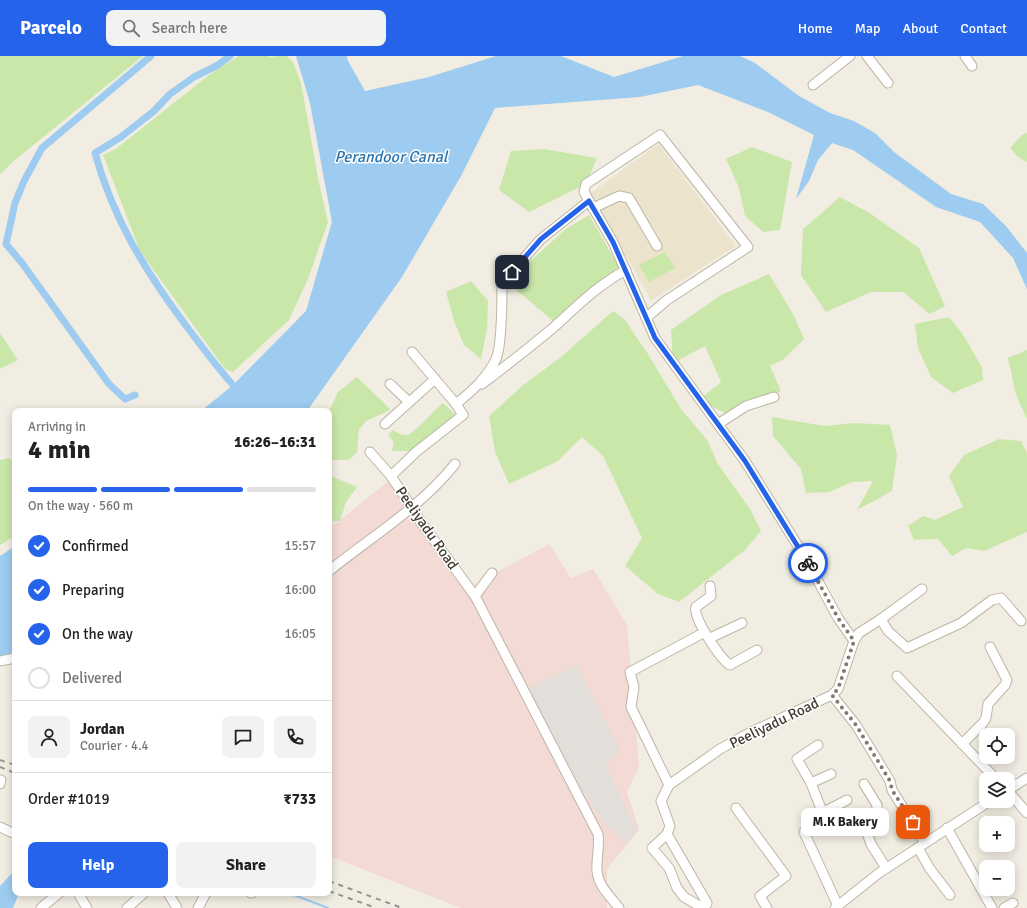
<!DOCTYPE html>
<html lang="en">
<head>
<meta charset="utf-8">
<style>
	:root { --surface:#fff; --page:#f2f2f2; --text:#222; --muted:#767676; --line:#e0e0e0; --accent:#2563eb }
	body { margin:0; font-family:Signika,sans-serif; background:var(--page); color:var(--text); height:100vh; display:flex; flex-direction:column; font-size:15px; white-space:nowrap }
	* { box-sizing:border-box; margin:0 }
	p { font-size:13px; color:var(--muted) }
	.icon { flex:none; width:22px; height:22px; fill:none; stroke:currentColor; stroke-width:2; stroke-linecap:round; stroke-linejoin:round }
	.map { position:relative; flex:1; overflow:hidden }
	.sheet { position:absolute; left:12px; top:352px; width:320px; height:488px; display:flex; flex-direction:column; background:var(--surface); border-radius:8px; box-shadow:0 2px 10px #0003 }
	.sheet>* { flex:none }
	.fabs { position:absolute; left:979px; top:672px; display:grid; gap:8px }
	.fabs a { display:grid; place-items:center; width:36px; height:36px; border-radius:8px; background:var(--surface); box-shadow:0 2px 10px #0003; font-size:20px }
	.pin { position:absolute; display:grid; place-items:center; width:34px; height:34px; color:#fff; margin:-17px; border-radius:8px; box-shadow:0 2px 6px #0006 }
	.courier { position:absolute; display:grid; place-items:center; width:40px; height:40px; margin:-20px; border:3px solid #2563eb; border-radius:50%; background:#fff; color:#222; box-shadow:0 1px 5px #0007 }
	.bubble { position:absolute; height:28px; border-radius:8px; background:var(--surface); box-shadow:0 2px 10px #0003; font-size:13px; font-weight:700; line-height:28px; text-align:center }
	.summary em { font-style:normal; font-weight:700 }
	.summary div { display:flex; flex-direction:column-reverse }
	.summary { display:flex; align-items:center; justify-content:space-between; height:68px; padding:0 16px }
	h1 { font-size:26px; font-weight:700; line-height:30px }
	.bar { display:grid; grid-template-columns:repeat(4,1fr); gap:6px 4px; align-content:center; height:48px; padding:0 16px }
	.bar i { height:5px; border-radius:3px; background:var(--line) }
	.bar .on { background:var(--accent) }
	.bar p { grid-column:span 4 }
	.line { display:flex; align-items:center; gap:10px; padding:0 16px; border-top:1px solid var(--line) }
	.line div { flex:1 }
	.round { display:grid; place-items:center; flex:none; width:42px; height:42px; border-radius:8px; background:var(--page) }
	ol { padding:0 16px; list-style:none }
	li { display:flex; align-items:center; gap:12px; height:44px }
	li p { margin-inline-start:auto }
	li .icon { padding:4px; border-radius:50%; background:var(--accent); color:#fff; stroke-width:4 }
	li:last-child { color:var(--muted) }
	li i { width:22px; height:22px; border:2px solid var(--line); border-radius:50% }
	.primary-button { display:flex; gap:8px; margin-top:auto; padding:8px 16px }
	.primary-button a { flex:1; height:46px; border-radius:8px; background:var(--accent); color:#fff; font-size:16px; font-weight:700; line-height:46px; text-align:center }
	.primary-button a+a { background:var(--page); color:var(--text) }
	header { display:flex; align-items:center; gap:24px; box-sizing:border-box; height:56px; padding:0 20px; background:var(--accent); color:#fff }
	header strong { font-size:19px }
	nav { display:flex; gap:22px; margin-inline-start:auto; font-size:14px }
	.search { width:280px; height:36px; background:var(--page); display:flex; align-items:center; gap:10px; box-sizing:border-box; padding:0 14px; border-radius:8px; color:var(--muted); font-size:15px }
	.map>svg:first-child { display:block }
</style>
</head>
<body>
<header>
<strong>Parcelo</strong>
<div class="search"><svg class="icon" aria-label="search" viewBox="0 0 24 24"><circle cx="10" cy="10" r="6"/><path d="M15 15l6 6"/></svg>Search here</div>
<nav><a>Home</a><a>Map</a><a>About</a><a>Contact</a></nav>
</header>
<div class="map">
<svg width="1027" height="852" viewBox="0 0 1027 852">
	<rect width="100%" height="100%" fill="#f1ede2"/>
	<polygon fill="#ebe3cc" points="658,88 736,190 651,244 591,137"/>
	<polygon fill="#f3dad5" points="392,422 472,530 549,488 571,522 593,513 627,569 639,711 627,736 639,774 607,813 607,852 461,852 329,800 329,473"/>
	<g fill="#cae7aa">
		<polygon points="0,0 143,0 15,104 0,118"/>
		<polygon points="239,0 269,0 269,2 276,0 287,0 293,6 301,27 319,127 328,166 308,223 289,264 233,316 225,313 140,195 103,99 117,92 209,19"/>
		<polygon points="1027,77 1027,106 1018,101 1010,92 1022,79"/>
		<polygon points="752,91 792,106 780,174 763,176 745,160 739,132 726,103"/>
		<polygon points="544,93 597,102 586,128 529,156 499,134 511,95"/>
		<polygon points="840,141 871,158 919,192 945,250 930,258 903,236 871,236 826,256 801,219 803,173"/>
		<polygon points="589,159 619,211 553,265 513,231 516,218 566,173"/>
		<polygon points="665,196 675,212 649,226 639,209"/>
		<polygon points="769,218 794,260 804,283 784,303 770,310 781,335 729,359 699,344 721,326 705,290 673,307 671,274 721,239"/>
		<polygon points="471,225 488,245 487,273 481,303 464,289 454,265 446,236"/>
		<polygon points="613,255 625,264 648,298 681,353 707,384 718,408 750,453 761,475 745,494 679,546 658,538 625,510 642,482 603,400 582,381 558,405 509,428 495,396 489,360 522,330 561,301"/>
		<polygon points="949,261 962,277 982,311 983,324 953,337 931,321 918,292 915,268"/>
		<polygon points="0,277 18,304 0,313"/>
		<polygon points="1027,294 1027,363 1016,339 1008,302"/>
		<polygon points="357,321 385,348 390,354 366,365 359,374 357,396 349,404 329,404 329,355 338,336"/>
		<path d="M 443,347 L 455,358 C 444,375 425,381 411,395 L 392,395 L 394,386 L 388,379 L 393,374 C 397,376 401,379 405,379 C 414,380 434,353 443,347 Z"/>
		<polygon points="772,361 824,370 855,367 890,369 897,399 892,435 857,454 873,425 852,426 829,436 806,437 801,413 773,380"/>
		<polygon points="999,383 1021,385 1027,397 1027,476 984,495 966,492 952,500 938,483 914,484 908,470 923,460 935,464 963,451 949,420 964,399"/>
		<polygon points="9,402 15,408 15,480 0,489 0,404"/>
		<polygon points="329,419 357,431 346,446 340,465 329,465"/>
	</g>
	<polygon fill="#e2dfdb" points="576,609 620,694 605,708 637,775 625,786 604,766 584,737 527,633"/>
	<g fill="#9dccf0">
		<polygon points="296,0 347,0 348,5 365,35 429,21 496,0 561,0 614,21 683,0 740,0 755,7 799,40 830,57 854,65 875,77 894,96 951,138 983,148 1006,170 1027,197 1027,233 1013,202 980,166 936,151 853,94 832,87 818,104 809,125 796,143 814,79 768,56 698,29 640,41 495,52 461,120 402,221 307,355 201,355 233,329 306,255 332,166 310,47"/>
		<polygon points="15,490 15,602 0,608 0,500"/>
		<polygon points="15,814 15,837 19,837 13,852 0,852 0,830"/>
	</g>
	<g fill="none" stroke-linecap="round" stroke-linejoin="round">
		<polyline stroke="#9dccf0" stroke-width="2" points="289,837 328,852"/>
		<g stroke="#9dccf0" stroke-width="7">
			<path d="M 230,0 L 218,9 L 194,21 L 170,38 L 154,55 L 121,81 L 95,97 C 113,162 144,213 184,267 C 200,288 215,309 233,329"/>
			<polyline points="135,339 125,343 109,328 22,207 6,188 15,147 24,125 42,92 151,0"/>
		</g>
		<g stroke="#bdb5a5" stroke-width="11">
			<g id="minor">
				<polyline points="867,0 888,27"/>
				<polyline points="965,0 972,10"/>
				<polyline points="813,29 850,0"/>
				<polyline points="589,145 584,136 586,128 660,79 748,191 667,244 646,262"/>
				<polyline points="593,152 619,140 629,142 657,190"/>
				<polyline points="412,296 456,348"/>
				<polyline points="390,328 409,346"/>
				<path d="M 482,328 C 506,310 530,291 553,272 C 576,251 598,229 626,214"/>
				<polyline points="385,368 435,323"/>
				<polyline points="718,368 746,350 774,341"/>
				<polyline points="370,396 391,420"/>
				<path d="M 329,515 C 371,481 421,451 455,408"/>
				<path d="M 710,530 L 711,540 L 696,551 C 692,561 721,604 730,609 L 757,594"/>
				<polyline points="475,540 492,517"/>
				<polyline points="881,563 922,533"/>
				<polyline points="710,582 742,567"/>
				<polyline points="854,585 859,577 881,563 888,575 907,592 961,567 992,544 1001,542 1021,565"/>
				<polyline points="0,605 15,602"/>
				<polyline points="897,620 996,723"/>
				<polyline points="832,639 856,669 890,725 892,734 925,787"/>
				<polyline points="962,688 983,667 986,662 988,648 1005,629 1007,624 990,591"/>
				<polyline points="818,689 797,703 811,727 825,763 804,776 838,850"/>
				<polyline points="811,727 831,718"/>
				<polyline points="0,728 1,724"/>
				<polyline points="864,728 877,749 877,759 867,777 871,788 886,812"/>
				<polyline points="669,729 631,651 634,631 630,616 705,576"/>
				<polyline points="1008,734 1027,722"/>
				<polyline points="1008,735 1027,757"/>
				<polyline points="736,752 786,820 760,840 767,852"/>
				<polyline points="822,757 847,744"/>
				<polyline points="0,771 15,778"/>
				<polyline points="947,772 992,852"/>
				<polyline points="667,778 707,847 705,852"/>
				<polyline points="918,792 930,813 950,839"/>
				<polyline points="78,837 87,852"/>
				<polyline points="168,837 177,852"/>
				<polyline points="251,837 252,837"/>
				<polyline points="41,852 59,837"/>
				<polyline points="127,852 144,837"/>
				<polyline points="198,852 206,837"/>
				<path d="M 619,852 C 611,841 598,830 597,815 C 596,803 600,790 598,778 L 475,540 L 423,469 L 391,420 L 416,396 L 463,359 L 456,348 C 472,335 487,322 496,303 C 502,290 502,243 502,227 L 541,183 L 589,145 L 613,186 L 655,282 L 745,405 L 806,503 L 838,562 L 854,585 L 838,633 L 832,639 L 751,676 L 720,693 L 669,729 L 661,745 L 670,770 L 667,778 L 652,792 L 669,812 L 677,832 L 684,841 L 703,852"/>
				<polyline points="835,852 879,817 990,745"/>
				<polyline points="1004,852 1013,847"/>
			</g>
		</g>
		<use href="#minor" stroke="#fff" stroke-width="9"/>
		<g stroke="#939393" stroke-width="2" stroke-dasharray="5 5" stroke-linecap="butt">
			<polyline points="0,704 15,709"/>
			<polyline points="0,711 15,717"/>
			<polyline points="329,825 402,852"/>
			<polyline points="329,835 376,852"/>
		</g>
	</g>
	<g fill="none" stroke-linecap="round" stroke-linejoin="round">
		<polyline stroke="#807b70" stroke-width="4" stroke-dasharray="0 7.2" points="808,507 838,562 854,585 838,633 832,639 856,669 890,725 892,734 913,766"/>
		<polyline stroke="#2563eb" stroke-width="5" points="512,216 541,183 589,145 613,186 655,282 745,405 808,507"/>
	</g>
	<g text-anchor="middle" stroke-width="3" stroke-linejoin="round" paint-order="stroke">
		<g font-size="15" fill="#433d33" stroke="#fff">
			<text transform="translate(427 472) rotate(55)" y="5">Peeliyadu Road</text>
			<text transform="translate(774 667) rotate(-26)" y="5">Peeliyadu Road</text>
		</g>
		<g font-size="16" font-style="italic" fill="#2d75ae" stroke="#fff">
			<text x="391" y="106">Perandoor Canal</text>
		</g>
	</g>
</svg>
<div class="fabs">
<a><svg class="icon" aria-label="locate" viewBox="0 0 24 24"><circle cx="12" cy="12" r="6"/><path d="M12 2v4M12 18v4M2 12h4M18 12h4"/></svg></a>
<a><svg class="icon" aria-label="layers" viewBox="0 0 24 24"><path d="M12 4l9 5-9 5-9-5zM3 14l9 5 9-5"/></svg></a>
<a>+</a>
<a>−</a>
</div>
<div class="pin" style="left:913px;top:766px;background:#ea580c"><svg class="icon" aria-label="bag" viewBox="0 0 24 24"><path d="M5 8h14l-1 12H6zM9 8a3 3 0 0 1 6 0"/></svg></div>
<div class="pin" style="left:512px;top:216px;background:#1f2937"><svg class="icon" aria-label="home" viewBox="0 0 24 24"><path d="M3 11l9-7 9 7M6 9v11h12V9"/></svg></div>
<div class="courier" style="left:808px;top:507px"><svg class="icon" aria-label="bike" viewBox="0 0 24 24"><circle cx="6" cy="16" r="4"/><circle cx="18" cy="16" r="4"/><path d="M6 16l4-8h5l3 8M10 8l3 8H6M13 5h3"/></svg></div>
<div class="bubble" style="left:801px;top:752px;width:88px">M.K Bakery</div>
<section class="sheet">
<div class="summary"><div><h1>4 min</h1><p>Arriving in</p></div><em>16:26–16:31</em></div>
<div class="bar"><i class="on"></i><i class="on"></i><i class="on"></i><i></i><p>On the way · 560 m</p></div>
<ol>
<li><svg class="icon" aria-label="check" viewBox="0 0 24 24"><path d="M5 12l5 5 9-10"/></svg>Confirmed<p>15:57</p></li>
<li><svg class="icon" aria-label="check" viewBox="0 0 24 24"><path d="M5 12l5 5 9-10"/></svg>Preparing<p>16:00</p></li>
<li><svg class="icon" aria-label="check" viewBox="0 0 24 24"><path d="M5 12l5 5 9-10"/></svg>On the way<p>16:05</p></li>
<li><i></i>Delivered</li>
</ol>
<div class="line" style="height:72px"><a class="round"><svg class="icon" aria-label="person" viewBox="0 0 24 24"><circle cx="12" cy="8" r="4"/><path d="M4 21q1-7 8-7t8 7"/></svg></a><div><b>Jordan</b><p>Courier · 4.4</p></div><a class="round"><svg class="icon" aria-label="chat" viewBox="0 0 24 24"><path d="M4 5h16v11H9l-5 4z"/></svg></a><a class="round"><svg class="icon" aria-label="phone" viewBox="0 0 24 24"><path d="M5 4h4l2 5-3 2q2 4 5 5l2-3 5 2v4C11 20 4 13 5 4z"/></svg></a></div>
<div class="line" style="height:52px"><div>Order #1019</div><b>₹733</b></div>
<div class="primary-button"><a>Help</a><a>Share</a></div>
</section>
</div>
</body>
</html>
